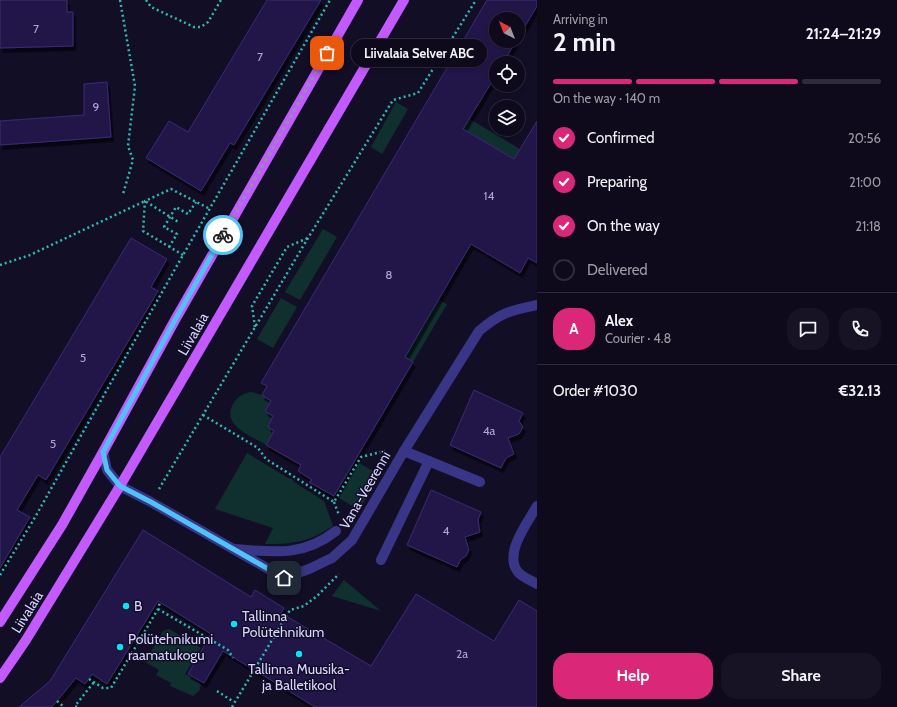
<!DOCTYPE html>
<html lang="en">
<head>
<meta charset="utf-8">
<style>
	:root { --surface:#0e0a1c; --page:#171325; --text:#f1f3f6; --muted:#9b9aa3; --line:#2e2b3b; --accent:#db2777 }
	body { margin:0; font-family:Cabin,sans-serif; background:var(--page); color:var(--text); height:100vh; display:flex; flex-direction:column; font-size:15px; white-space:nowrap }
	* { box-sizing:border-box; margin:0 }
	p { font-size:13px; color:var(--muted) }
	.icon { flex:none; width:22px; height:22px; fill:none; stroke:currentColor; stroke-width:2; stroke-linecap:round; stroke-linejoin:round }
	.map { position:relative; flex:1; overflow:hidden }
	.details { display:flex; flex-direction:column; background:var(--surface); width:360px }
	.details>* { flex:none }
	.needle { width:26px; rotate:318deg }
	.tools { position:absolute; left:489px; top:12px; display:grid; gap:8px }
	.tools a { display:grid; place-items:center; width:36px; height:36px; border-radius:50%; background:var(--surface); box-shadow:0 2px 6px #0003,0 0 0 1px var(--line); font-size:20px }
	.pin { position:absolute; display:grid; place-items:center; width:34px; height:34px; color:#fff; margin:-17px; border-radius:8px; box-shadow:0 2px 6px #0006 }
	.courier { position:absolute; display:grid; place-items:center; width:40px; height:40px; margin:-20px; border:3px solid #4fc3f7; border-radius:50%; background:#fff; color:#222; box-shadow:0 1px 5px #0007 }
	.bubble { position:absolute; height:28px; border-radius:14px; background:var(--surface); box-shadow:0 2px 6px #0003,0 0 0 1px var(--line); font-size:13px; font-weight:700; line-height:28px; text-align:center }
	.summary em { font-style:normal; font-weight:700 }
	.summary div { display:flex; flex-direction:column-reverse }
	.summary { display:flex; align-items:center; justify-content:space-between; height:68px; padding:0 16px }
	h1 { font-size:26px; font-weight:700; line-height:30px }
	.bar { display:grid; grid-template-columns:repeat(4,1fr); gap:6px 4px; align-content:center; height:48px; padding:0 16px }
	.bar i { height:5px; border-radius:3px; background:var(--line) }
	.bar .on { background:var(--accent) }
	.bar p { grid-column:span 4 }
	.line { display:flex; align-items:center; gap:10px; padding:0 16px; border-top:1px solid var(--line) }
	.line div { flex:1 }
	.round { display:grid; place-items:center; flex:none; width:42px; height:42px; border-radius:16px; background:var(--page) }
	ol { padding:0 16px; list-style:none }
	li { display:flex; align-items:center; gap:12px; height:44px }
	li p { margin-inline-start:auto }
	li .icon { padding:4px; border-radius:50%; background:var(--accent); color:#fff; stroke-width:4 }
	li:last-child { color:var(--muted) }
	li i { width:22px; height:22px; border:2px solid var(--line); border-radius:50% }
	.action { display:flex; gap:8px; margin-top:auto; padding:8px 16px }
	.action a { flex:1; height:46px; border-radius:16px; background:var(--accent); color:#fff; font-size:16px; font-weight:700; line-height:46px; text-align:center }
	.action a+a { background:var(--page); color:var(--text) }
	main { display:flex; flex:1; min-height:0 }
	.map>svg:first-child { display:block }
</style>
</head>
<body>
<main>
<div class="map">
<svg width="537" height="707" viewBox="0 0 537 707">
	<defs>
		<filter id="shadow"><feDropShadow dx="2.5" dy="4.5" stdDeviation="0" flood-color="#0009"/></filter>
	</defs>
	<rect width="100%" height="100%" fill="#120e26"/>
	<g fill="#10302f">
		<polygon points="396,102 408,109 382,154 371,147"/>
		<polygon points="463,115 520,149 514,159 457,126"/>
		<polygon points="323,229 337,237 300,300 285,292"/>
		<polygon points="281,298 297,307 273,348 257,339"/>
		<polygon points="439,300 447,304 413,362 405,357"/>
		<path d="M 251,392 L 262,395 L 271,401 L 265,411 L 273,416 L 268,426 L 275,431 L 266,445 C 252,436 221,426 233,404 C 237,397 243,393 251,392 Z"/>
		<path d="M 247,453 L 288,478 L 292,479 L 294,482 L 324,501 L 333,526 C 309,542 294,544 265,544 L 273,528 L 215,509 Z"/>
		<polygon points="359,463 380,475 359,510 339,498"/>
		<polygon points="344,580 381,611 332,596"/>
		<polygon points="169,629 201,648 185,674 199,682 201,685 199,691 193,696 170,686 171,683 156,675 159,670 145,662 163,631"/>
	</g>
	<g fill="#221948" stroke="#392a75" filter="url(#shadow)">
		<polygon points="0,0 67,0 67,12 73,12 73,46 0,48"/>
		<polygon points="267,0 321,0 234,145 230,143 201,191 146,158 169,121 188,132"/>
		<polygon points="487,0 537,0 537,6 518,38 518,19 496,19 496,41 516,41 503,63 496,63 496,75 463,129 514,159 537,121 537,263 528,258 520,273 471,244 405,357 413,362 334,496 309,482 312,480 298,471 301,465 266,445 274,431 268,427 273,416 265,411 271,401 262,395 267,386 261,383"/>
		<polygon points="107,82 111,137 0,145 0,121 84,115 84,84"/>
		<polygon points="131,238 167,259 151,287 158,291 46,480 38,475 17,510 30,517 0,568 0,457"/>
		<polygon points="474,390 523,413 519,421 523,427 519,434 508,438 514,454 506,458 501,468 450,445"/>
		<polygon points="431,490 481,512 478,520 480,532 465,537 469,550 466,556 461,559 457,567 407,545"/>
		<polygon points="143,530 251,597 255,590 284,608 281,613 371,666 416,594 494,641 519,600 537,611 537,707 315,707 223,651 204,683 188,674 211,634 158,601 107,684 92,674 85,684 76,678 52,707 19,707 50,681"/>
	</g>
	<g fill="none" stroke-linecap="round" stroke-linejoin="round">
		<g stroke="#29bdb4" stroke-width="2.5" stroke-dasharray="2 3" stroke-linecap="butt">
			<polyline points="120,0 135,86 128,146 133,160 123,194"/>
			<polyline points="146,0 151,7 194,27 201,27 208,22 221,0"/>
			<polyline points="169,247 177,234 164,227 176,207 188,214 196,202"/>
			<polyline points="183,255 143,231 145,201 171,189 210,209"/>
			<polyline points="0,265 30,255 145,201 180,223"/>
			<polyline points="255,327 252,306 287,247 308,238"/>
			<polyline points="203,415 258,448 266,459 334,502 361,457 385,451"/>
			<polyline points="159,489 308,238 393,100 418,93 476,0"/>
			<polyline points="334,502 339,515"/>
			<polyline points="0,575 34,519 183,255 330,0"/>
			<polyline points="158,609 228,650 233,658"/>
			<polyline points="89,679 103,688 111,688 158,609 160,602"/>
			<polyline points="217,691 234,702"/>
			<polyline points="57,701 64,707"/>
			<polyline points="77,707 75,706 94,682"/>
			<polyline points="232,707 290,610 304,606 317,596 339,574"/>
		</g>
		<g stroke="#3a3687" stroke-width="10">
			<polyline points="404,451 480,482"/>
			<path d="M 537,506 C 528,522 503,554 518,572 C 522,577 532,581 537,584"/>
			<path d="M 234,549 C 274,552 303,557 336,531"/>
			<polyline points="381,560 429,461"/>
		</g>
		<path stroke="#3a3687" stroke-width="10" d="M 103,452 L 107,470 L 120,486 L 151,502 L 284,578 L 309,569 L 332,558 L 352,540 L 404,451 L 479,331 C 501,312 510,311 537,305"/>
		<g stroke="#c25aff" stroke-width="10">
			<polyline points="0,622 62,525 103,452 175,320 358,0"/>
			<polyline points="0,678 26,640 120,486 404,0"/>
		</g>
	</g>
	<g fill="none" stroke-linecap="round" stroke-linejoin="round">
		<polyline stroke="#938eb3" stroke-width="4" stroke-dasharray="0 7.2" points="223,235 327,53"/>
		<polyline stroke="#4fc3f7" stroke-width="5" points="223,235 175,320 103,452 107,470 120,486 151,502 284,578"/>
	</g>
	<g fill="#00e4fe" stroke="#120e26" stroke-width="1.5">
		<circle cx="126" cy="606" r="4"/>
		<circle cx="234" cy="624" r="4"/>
		<circle cx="120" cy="647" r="4"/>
		<circle cx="299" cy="654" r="4"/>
	</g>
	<g text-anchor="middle" stroke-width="3" stroke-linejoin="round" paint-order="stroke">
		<g font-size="12" fill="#aaa4d1">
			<text x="36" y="33">7</text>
			<text x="260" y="61">7</text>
			<text x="96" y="111">9</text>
			<text x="489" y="200">14</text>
			<text x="389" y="279">8</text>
			<text x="83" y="362">5</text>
			<text x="489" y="435">4a</text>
			<text x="53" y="448">5</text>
			<text x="446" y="535">4</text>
			<text x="462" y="658">2a</text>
		</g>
		<g font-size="14" fill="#d8d3ff" stroke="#120e26">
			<text transform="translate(193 334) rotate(-60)" y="5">Liivalaia</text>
			<text transform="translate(365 490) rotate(-60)" y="5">Vana-Veerenni</text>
			<text transform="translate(27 612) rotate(-58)" y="5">Liivalaia</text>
		</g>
		<g font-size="14" fill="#d8d3ff" stroke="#120e26" text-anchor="start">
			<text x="134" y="611">B</text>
			<text x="242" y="621">Tallinna<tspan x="242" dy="16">Polütehnikum</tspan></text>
			<text x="128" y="644">Polütehnikumi<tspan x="128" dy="16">raamatukogu</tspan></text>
			<text x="299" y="674" text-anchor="middle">Tallinna Muusika-<tspan x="299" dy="16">ja Balletikool</tspan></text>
		</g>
	</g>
</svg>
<div class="tools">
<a><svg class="needle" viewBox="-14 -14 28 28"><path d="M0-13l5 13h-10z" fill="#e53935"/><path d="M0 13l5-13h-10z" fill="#9b9aa3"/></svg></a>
<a><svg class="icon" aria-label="locate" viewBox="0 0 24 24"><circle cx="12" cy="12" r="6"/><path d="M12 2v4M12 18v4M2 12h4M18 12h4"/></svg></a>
<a><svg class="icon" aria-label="layers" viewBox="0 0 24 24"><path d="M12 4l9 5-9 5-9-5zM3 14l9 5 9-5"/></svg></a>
</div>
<div class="pin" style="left:327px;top:53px;background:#ea580c"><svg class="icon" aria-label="bag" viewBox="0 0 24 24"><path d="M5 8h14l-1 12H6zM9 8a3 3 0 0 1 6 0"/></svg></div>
<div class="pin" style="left:284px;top:578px;background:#1f2937"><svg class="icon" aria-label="home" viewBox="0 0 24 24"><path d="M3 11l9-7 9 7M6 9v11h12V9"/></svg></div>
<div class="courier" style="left:223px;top:235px"><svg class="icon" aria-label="bike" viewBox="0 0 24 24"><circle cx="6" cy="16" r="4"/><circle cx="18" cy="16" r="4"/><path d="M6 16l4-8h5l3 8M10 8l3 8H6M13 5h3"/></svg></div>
<div class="bubble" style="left:351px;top:39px;width:136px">Liivalaia Selver ABC</div>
</div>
<section class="details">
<div class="summary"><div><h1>2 min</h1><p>Arriving in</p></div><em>21:24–21:29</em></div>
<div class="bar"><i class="on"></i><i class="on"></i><i class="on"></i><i></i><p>On the way · 140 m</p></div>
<ol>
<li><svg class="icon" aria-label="check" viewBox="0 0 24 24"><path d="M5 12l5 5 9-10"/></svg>Confirmed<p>20:56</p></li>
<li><svg class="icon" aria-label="check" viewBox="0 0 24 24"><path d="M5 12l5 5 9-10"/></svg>Preparing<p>21:00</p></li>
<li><svg class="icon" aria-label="check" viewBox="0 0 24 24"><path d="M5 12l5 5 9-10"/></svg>On the way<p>21:18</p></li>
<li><i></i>Delivered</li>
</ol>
<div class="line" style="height:72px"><b class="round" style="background:var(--accent);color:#fff">A</b><div><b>Alex</b><p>Courier · 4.8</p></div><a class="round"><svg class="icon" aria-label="chat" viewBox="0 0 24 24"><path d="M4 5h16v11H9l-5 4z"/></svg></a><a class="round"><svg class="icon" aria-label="phone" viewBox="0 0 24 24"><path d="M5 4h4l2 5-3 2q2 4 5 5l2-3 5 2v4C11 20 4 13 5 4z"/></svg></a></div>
<div class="line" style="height:52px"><div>Order #1030</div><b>€32.13</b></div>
<div class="action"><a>Help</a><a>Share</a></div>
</section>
</main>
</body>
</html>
